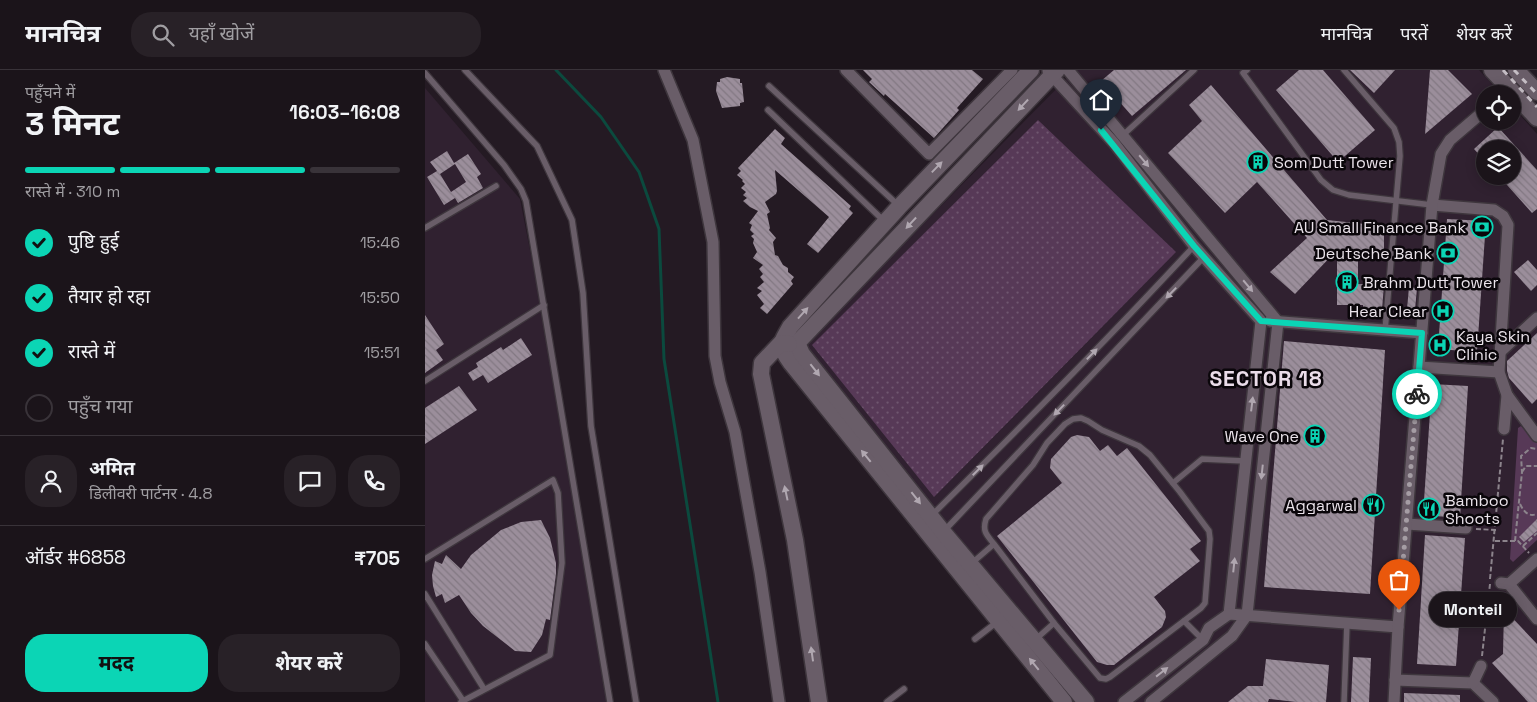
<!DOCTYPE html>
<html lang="hi">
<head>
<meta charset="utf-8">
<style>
	:root { --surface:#1b141a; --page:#282127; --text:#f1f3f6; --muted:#a09ea2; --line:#393339; --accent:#0bd5b5 }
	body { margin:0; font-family:"Space Grotesk","Noto Sans Devanagari",sans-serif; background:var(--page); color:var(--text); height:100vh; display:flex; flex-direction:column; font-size:19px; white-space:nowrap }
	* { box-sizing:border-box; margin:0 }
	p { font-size:16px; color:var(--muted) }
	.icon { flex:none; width:28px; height:28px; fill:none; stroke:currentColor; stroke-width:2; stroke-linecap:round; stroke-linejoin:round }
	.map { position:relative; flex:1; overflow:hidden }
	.details { display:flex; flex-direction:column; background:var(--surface); width:425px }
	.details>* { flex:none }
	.buttons { position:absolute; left:1051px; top:15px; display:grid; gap:10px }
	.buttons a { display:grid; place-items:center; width:45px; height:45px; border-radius:50%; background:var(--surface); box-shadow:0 2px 12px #0003,0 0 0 1px var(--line); font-size:25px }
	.pin { position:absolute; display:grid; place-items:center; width:42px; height:42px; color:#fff; margin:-51px -21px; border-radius:50% 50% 50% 0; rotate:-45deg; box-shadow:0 0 5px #0007 }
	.pin .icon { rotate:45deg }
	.courier { position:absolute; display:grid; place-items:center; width:50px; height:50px; margin:-25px; border:4px solid #0bd5b5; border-radius:50%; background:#fff; color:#222; box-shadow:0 1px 6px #0007 }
	.bubble { position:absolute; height:35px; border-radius:18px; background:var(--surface); box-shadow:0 2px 12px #0003,0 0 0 1px var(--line); font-size:16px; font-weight:700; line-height:35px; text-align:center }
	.head em { font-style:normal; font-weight:700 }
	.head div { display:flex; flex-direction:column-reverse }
	.head { display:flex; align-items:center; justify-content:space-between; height:85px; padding:0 25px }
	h1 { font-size:32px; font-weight:700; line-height:38px }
	.bar { display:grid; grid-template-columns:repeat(4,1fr); gap:8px 5px; align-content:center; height:60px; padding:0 25px }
	.bar i { height:6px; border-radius:4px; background:var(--line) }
	.bar .active { background:var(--accent) }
	.bar p { grid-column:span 4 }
	.line { display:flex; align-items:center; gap:12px; padding:0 25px; border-top:1px solid var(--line) }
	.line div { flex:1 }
	.round { display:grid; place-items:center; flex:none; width:52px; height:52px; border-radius:20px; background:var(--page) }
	ol { padding:0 25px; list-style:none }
	li { display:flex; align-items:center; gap:15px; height:55px }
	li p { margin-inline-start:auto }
	li .icon { padding:5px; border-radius:50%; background:var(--accent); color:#111; stroke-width:4 }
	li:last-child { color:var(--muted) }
	li i { width:28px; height:28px; border:2px solid var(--line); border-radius:50% }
	.action { display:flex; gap:10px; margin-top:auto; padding:10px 25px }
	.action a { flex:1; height:58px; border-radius:20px; background:var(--accent); color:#111; font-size:20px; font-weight:700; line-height:58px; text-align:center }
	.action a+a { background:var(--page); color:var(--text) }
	header { display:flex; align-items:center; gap:30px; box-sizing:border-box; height:70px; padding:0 25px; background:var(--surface); border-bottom:1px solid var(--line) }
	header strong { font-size:24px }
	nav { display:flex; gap:28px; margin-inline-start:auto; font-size:18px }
	.search { width:350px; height:45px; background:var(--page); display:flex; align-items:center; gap:12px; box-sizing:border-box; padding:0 18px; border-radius:20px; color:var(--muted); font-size:19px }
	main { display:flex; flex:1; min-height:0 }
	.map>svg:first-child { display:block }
</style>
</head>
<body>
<header>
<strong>मानचित्र</strong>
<div class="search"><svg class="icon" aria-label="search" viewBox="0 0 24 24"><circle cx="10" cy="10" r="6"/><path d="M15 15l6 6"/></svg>यहाँ खोजें</div>
<nav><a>मानचित्र</a><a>परतें</a><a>शेयर करें</a></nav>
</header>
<main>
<section class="details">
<div class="head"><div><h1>3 मिनट</h1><p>पहुँचने में</p></div><em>16:03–16:08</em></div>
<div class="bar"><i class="active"></i><i class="active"></i><i class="active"></i><i></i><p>रास्ते में · 310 m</p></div>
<ol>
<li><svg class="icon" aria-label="check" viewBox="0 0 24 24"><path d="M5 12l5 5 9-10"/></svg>पुष्टि हुई<p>15:46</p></li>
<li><svg class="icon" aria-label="check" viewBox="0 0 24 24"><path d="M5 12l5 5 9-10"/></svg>तैयार हो रहा<p>15:50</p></li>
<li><svg class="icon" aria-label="check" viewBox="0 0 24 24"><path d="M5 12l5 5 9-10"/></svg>रास्ते में<p>15:51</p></li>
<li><i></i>पहुँच गया</li>
</ol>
<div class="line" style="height:90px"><a class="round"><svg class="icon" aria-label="person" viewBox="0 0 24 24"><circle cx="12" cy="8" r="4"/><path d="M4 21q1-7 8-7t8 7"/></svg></a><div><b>अमित</b><p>डिलीवरी पार्टनर · 4.8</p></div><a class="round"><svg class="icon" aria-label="chat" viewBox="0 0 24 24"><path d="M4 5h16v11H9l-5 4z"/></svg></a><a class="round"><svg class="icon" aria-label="phone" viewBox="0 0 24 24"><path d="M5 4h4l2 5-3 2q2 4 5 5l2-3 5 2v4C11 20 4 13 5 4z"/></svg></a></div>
<div class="line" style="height:65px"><div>ऑर्डर #6858</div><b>₹705</b></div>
<div class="action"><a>मदद</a><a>शेयर करें</a></div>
</section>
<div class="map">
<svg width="1112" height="632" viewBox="0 0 1112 632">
	<defs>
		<pattern id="grass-dots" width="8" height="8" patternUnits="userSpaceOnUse" patternTransform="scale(1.25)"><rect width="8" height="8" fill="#573957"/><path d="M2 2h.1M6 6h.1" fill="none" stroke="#6f566f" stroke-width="1.8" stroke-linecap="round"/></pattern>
		<pattern id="building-back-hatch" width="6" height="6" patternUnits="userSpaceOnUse" patternTransform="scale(1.25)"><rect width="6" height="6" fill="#9b8e9b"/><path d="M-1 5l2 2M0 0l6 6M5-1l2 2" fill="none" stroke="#827882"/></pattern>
	</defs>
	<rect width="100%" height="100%" fill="#241a23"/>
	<g fill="#302130" fill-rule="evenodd">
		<path d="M 650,0 L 1054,0 L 1076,24 L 1060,24 L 1060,51 L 1088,51 L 1088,37 L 1112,64 L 1112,632 L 670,632 L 377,277 ZM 1060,79 L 1088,79 L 1088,106 L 1060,106 Z"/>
		<polygon points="0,18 95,129 118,246 182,632 0,632"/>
	</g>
	<polygon fill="url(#grass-dots)" points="613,50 751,182 509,427 387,275"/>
	<polygon fill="#573957" points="1096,356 1112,373 1112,470 1088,492 1085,489 1093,358"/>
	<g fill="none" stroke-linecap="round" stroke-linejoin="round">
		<polyline stroke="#0b4a3e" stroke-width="3" points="131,0 176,47 214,102 234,159 239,289 293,632"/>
	</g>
	<g fill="url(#building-back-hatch)" fill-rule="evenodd">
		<polygon points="438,0 547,0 558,9 532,38 534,40 509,68 460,24 459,26 444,12 447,9"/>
		<polygon points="689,0 761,0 707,46 676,11"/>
		<polygon points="874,0 898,0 950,60 913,92 851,20"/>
		<polygon points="925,0 970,0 949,23"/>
		<polygon points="1005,0 1023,0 1047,24 1000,64"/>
		<polygon points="302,7 315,9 315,13 317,13 319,32 315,33 315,36 297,38 291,21 292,12 295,12 295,9"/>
		<polygon points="786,15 902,150 959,156 959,184 933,185 933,214 959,215 957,240 938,240 938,235 912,235 912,180 870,224 845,202 882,168 832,112 800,143 743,83 777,51 764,35"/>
		<polygon points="1073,57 1112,100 1112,139 1107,143 1074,106 1088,106 1088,79 1060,79 1060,91 1049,79"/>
		<polygon points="350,59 360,68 356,74 426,136 424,139 428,143 393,183 382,174 404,147 350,100 352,121 351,124 340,132 345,142 342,144 345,158 344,160 351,168 348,172 350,185 353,186 358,195 363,198 363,202 369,207 366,211 368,214 342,244 335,238 339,234 332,225 337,221 332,218 339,212 335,207 338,204 334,199 338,195 328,188 332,182 328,173 329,169 326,166 329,164 325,160 327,155 324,153 333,141 325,137 318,131 322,128 318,125 321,122 316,118 320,114 317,111 318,110 312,105 316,101 313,98"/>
		<path d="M 22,81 L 29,93 L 43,84 L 56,104 L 52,107 L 58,118 L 33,133 L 30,128 L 19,135 L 2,107 L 12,101 L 5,92 ZM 30,94 L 41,112 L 26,122 L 15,104 Z"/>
		<polygon points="1022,149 1061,151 1052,282 1013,279"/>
		<polygon points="1103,190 1112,200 1112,215 1106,221 1089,202"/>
		<polygon points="984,217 992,218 990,240 982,239"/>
		<polygon points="0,245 19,274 11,280 18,290 0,303"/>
		<polygon points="1112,263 1112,329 1107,334 1084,308 1082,301 1082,291"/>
		<polygon points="96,268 107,285 63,313 58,305 48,311 43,303 53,297 51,293 76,277 78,280"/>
		<polygon points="859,271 960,280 945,524 839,517"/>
		<polygon points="1007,314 1043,316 1035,448 998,445"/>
		<polygon points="34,316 52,340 0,374 0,338"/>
		<polygon points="652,365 664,367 675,381 683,375 692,386 702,378 776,471 765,479 775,491 729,527 740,541 741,547 737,557 689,595 682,595 672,592 572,466 637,413 625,398 626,389 646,367"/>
		<polygon points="1112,449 1112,461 1099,472 1094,467"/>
		<polygon points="116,450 125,468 131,493 131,504 125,550 121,549 117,565 106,582 90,581 58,556 46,543 34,525 20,533 17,524 11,527 8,516 7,505 10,491 17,494 21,485 36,499 46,485 76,460 96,452"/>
		<polygon points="1000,465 1040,468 1031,596 992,594"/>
		<polygon points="1079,539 1112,574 1112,632 1103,632 1067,593 1078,584"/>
		<polygon points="928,587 946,588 944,632 926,632"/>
		<polygon points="841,589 904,595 901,632 871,632 844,629 843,632 803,632 823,616 838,616"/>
		<polygon points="979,623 1035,625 1035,632 979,632"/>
	</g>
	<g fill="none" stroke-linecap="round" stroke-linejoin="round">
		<g stroke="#3e363d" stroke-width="8">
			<g id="lane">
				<polyline points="40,0 112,76 147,150 158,223 166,356 211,632"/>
				<polyline points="822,0 818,3 896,110 908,120 924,125 1007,135"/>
				<polyline points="919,0 969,58 974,72 975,86 960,261"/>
				<polyline points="0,3 79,95 96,119 101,131 185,632"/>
				<polyline points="344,16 473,135"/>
				<polyline points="343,40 459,151"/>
				<polyline points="697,66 769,0"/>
				<polyline points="0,158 71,116"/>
				<polyline points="0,311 119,235"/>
				<polyline points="748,413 777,389 820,391"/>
				<path d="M 507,445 C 596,357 684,268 769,176"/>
				<polyline points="519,461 779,187"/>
				<polyline points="0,489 128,410 133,423 137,493 125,585 36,632"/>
				<path d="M 547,493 L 569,474 C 562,465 557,462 561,449 L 608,395 L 622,373 L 640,354 L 648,349 L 656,348 L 663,351 L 677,360 L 714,376 L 725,385 L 755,422 L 784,461 L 785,469 L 780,533 L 776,538 L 685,607 L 681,609 L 675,608 L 629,553 L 569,474"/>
				<polyline points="0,524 59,619"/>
				<polyline points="759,551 778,570"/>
				<polyline points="550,569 572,552"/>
				<polyline points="611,569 629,553"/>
				<polyline points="0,574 39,632"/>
				<polyline points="462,632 479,619"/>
				<polyline points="919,632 922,553"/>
			</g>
		</g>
		<g stroke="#3e363d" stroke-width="14">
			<g id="street">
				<polyline points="239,0 268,70 288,172 290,286 295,312 310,362 335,502 354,632"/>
				<polyline points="421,0 504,84 587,0"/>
				<polyline points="643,0 853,252 822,545 807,566 726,632"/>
				<polyline points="623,1 689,73 769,176 836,251 804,544"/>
				<polyline points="1007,135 1069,140 1078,146 1083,155 1074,302 1082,325 1079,359"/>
				<polyline points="845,251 997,263"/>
				<polyline points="1075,282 1112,248"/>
				<polyline points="994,297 1074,302"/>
				<polyline points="1082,325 1112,366"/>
				<polyline points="982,454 1041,458"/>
				<polyline points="1076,513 1084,514 1112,549"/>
				<polyline points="1084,514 1112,489"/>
				<polyline points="970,610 1048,613 1068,632"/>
				<polyline points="1048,613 1056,596"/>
				<polyline points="699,632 778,570 784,558 804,544 973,557"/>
				<polyline points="969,632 973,557 1007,135 1016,84 1025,70 1060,40"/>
			</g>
		</g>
		<g stroke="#3e363d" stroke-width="19">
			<g id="secondary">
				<path d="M 606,0 L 474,137 L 365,257 C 355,275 353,275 366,293 L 639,632"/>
				<polyline points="632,0 375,270 373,275 377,284 518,462 661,632"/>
				<polyline points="1067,0 1112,48"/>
				<polyline points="1091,0 1112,22"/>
				<polyline points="364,274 356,273 337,293 336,304 370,470 394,632"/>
			</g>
		</g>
		<g stroke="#8c848c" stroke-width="2" stroke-dasharray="5 2.5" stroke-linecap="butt">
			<polyline points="1097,402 1101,396 1112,396"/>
			<path d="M 1095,434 C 1099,442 1103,447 1112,444"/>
			<polyline points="1051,459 1071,460"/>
			<polyline points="1070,471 1093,471 1104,483"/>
			<polyline points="1090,471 1097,402 1096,386 1106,378 1112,379"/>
			<polyline points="1098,476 1112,463"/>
			<polyline points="1065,509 1078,369"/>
			<polyline points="1057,586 1065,514"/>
		</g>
		<use href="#lane" stroke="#695d68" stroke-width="5.5"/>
		<use href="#street" stroke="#695d68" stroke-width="11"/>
		<use href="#secondary" stroke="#695d68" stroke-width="16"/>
		<g stroke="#c4bdc4" stroke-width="3" stroke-dasharray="6 6" stroke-linecap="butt">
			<polyline points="1078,0 1112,37"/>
			<polyline points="1089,0 1112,24"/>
		</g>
	</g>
	<defs><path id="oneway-solid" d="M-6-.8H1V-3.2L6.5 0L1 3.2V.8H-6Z" transform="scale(1.25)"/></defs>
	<g fill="#b0a7b0">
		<use href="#oneway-solid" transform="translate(598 35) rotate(133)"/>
		<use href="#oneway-solid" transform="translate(719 91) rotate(50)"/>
		<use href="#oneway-solid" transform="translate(512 97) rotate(-46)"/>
		<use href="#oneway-solid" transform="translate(486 153) rotate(133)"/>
		<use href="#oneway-solid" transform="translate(823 216) rotate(50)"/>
		<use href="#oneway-solid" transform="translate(746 223) rotate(134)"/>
		<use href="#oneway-solid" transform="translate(378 243) rotate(-48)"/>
		<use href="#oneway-solid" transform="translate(667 284) rotate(-46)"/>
		<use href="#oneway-solid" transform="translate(390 300) rotate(52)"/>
		<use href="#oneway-solid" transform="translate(827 334) rotate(-83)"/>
		<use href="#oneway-solid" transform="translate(634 340) rotate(134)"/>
		<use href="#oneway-solid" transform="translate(441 386) rotate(-129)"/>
		<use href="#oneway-solid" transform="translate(553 400) rotate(-45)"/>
		<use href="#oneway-solid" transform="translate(837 402) rotate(96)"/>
		<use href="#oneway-solid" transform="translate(361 423) rotate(-102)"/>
		<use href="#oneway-solid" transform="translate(491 428) rotate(52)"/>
		<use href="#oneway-solid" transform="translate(809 495) rotate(-84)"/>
		<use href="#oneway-solid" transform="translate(387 584) rotate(-98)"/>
		<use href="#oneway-solid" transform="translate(609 594) rotate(-129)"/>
		<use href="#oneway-solid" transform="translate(737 602) rotate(-38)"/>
	</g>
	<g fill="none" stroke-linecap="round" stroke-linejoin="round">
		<polyline stroke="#a59da4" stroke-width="5" stroke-dasharray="0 9" points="974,540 992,324"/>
		<polyline stroke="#0bd5b5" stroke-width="6" points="676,60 769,176 836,251 997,263 992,324"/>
	</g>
	<defs>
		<g id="building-ring" transform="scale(1.125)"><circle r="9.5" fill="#0a060a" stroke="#0bd5b5" stroke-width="1.5"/><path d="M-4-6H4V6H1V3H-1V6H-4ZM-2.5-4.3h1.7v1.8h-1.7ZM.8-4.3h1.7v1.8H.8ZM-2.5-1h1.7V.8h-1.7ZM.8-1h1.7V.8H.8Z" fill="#0bd5b5"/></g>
		<g id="bank-ring" transform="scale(1.125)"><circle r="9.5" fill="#0a060a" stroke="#0bd5b5" stroke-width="1.5"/><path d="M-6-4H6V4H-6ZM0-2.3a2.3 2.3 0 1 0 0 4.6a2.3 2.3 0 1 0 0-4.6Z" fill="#0bd5b5"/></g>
		<g id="hospital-ring" transform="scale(1.125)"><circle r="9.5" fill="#0a060a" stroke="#0bd5b5" stroke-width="1.5"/><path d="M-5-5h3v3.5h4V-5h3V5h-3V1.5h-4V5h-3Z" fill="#0bd5b5"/></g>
		<g id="restaurant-ring" transform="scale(1.125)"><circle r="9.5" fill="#0a060a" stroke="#0bd5b5" stroke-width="1.5"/><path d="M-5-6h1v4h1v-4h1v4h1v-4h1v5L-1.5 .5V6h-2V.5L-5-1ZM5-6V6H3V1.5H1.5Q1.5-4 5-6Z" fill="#0bd5b5"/></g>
	</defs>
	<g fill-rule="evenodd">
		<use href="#building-ring" x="833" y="92"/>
		<use href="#bank-ring" x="1057" y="157"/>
		<use href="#bank-ring" x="1023" y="183"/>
		<use href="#building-ring" x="922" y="212"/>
		<use href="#hospital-ring" x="1018" y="241"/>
		<use href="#hospital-ring" x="1015" y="275"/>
		<use href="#building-ring" x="890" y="366"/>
		<use href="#restaurant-ring" x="948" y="435"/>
		<use href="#restaurant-ring" x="1004" y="439"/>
	</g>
	<g text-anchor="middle" stroke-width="5" stroke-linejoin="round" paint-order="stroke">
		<g font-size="16" fill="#eae3ea" stroke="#0a060a" text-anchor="end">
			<text x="849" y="98" text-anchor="start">Som Dutt Tower</text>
			<text x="1041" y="163">AU Small Finance Bank</text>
			<text x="1007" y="189">Deutsche Bank</text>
			<text x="938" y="218" text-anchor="start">Brahm Dutt Tower</text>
			<text x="1002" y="247">Hear Clear</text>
			<text x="1031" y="272" text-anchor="start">Kaya Skin<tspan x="1031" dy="18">Clinic</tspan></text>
			<text x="874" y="372">Wave One</text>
			<text x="1020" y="436" text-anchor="start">Bamboo<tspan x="1020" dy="18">Shoots</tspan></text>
			<text x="932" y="441">Aggarwal</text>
		</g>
		<g font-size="21" font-weight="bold" letter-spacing="1" fill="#eadce9" stroke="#0a060a">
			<text x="841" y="316">SECTOR 18</text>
		</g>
	</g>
</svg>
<div class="buttons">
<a><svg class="icon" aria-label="locate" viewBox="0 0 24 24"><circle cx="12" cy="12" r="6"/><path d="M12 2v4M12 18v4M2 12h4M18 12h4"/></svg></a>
<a><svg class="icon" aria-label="layers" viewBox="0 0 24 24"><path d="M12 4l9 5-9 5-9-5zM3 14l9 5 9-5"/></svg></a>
</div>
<div class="pin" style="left:974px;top:540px;background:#ea580c"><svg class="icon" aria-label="bag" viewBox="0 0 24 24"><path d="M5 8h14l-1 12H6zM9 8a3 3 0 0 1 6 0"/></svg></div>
<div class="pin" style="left:676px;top:60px;background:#1f2937"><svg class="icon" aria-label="home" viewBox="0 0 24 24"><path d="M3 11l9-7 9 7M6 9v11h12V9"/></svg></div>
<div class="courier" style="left:992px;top:324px"><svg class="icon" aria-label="bike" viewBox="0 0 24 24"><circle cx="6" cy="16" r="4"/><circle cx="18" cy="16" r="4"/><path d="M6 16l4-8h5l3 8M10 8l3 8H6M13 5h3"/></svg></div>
<div class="bubble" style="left:1004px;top:522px;width:88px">Monteil</div>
</div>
</main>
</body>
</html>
